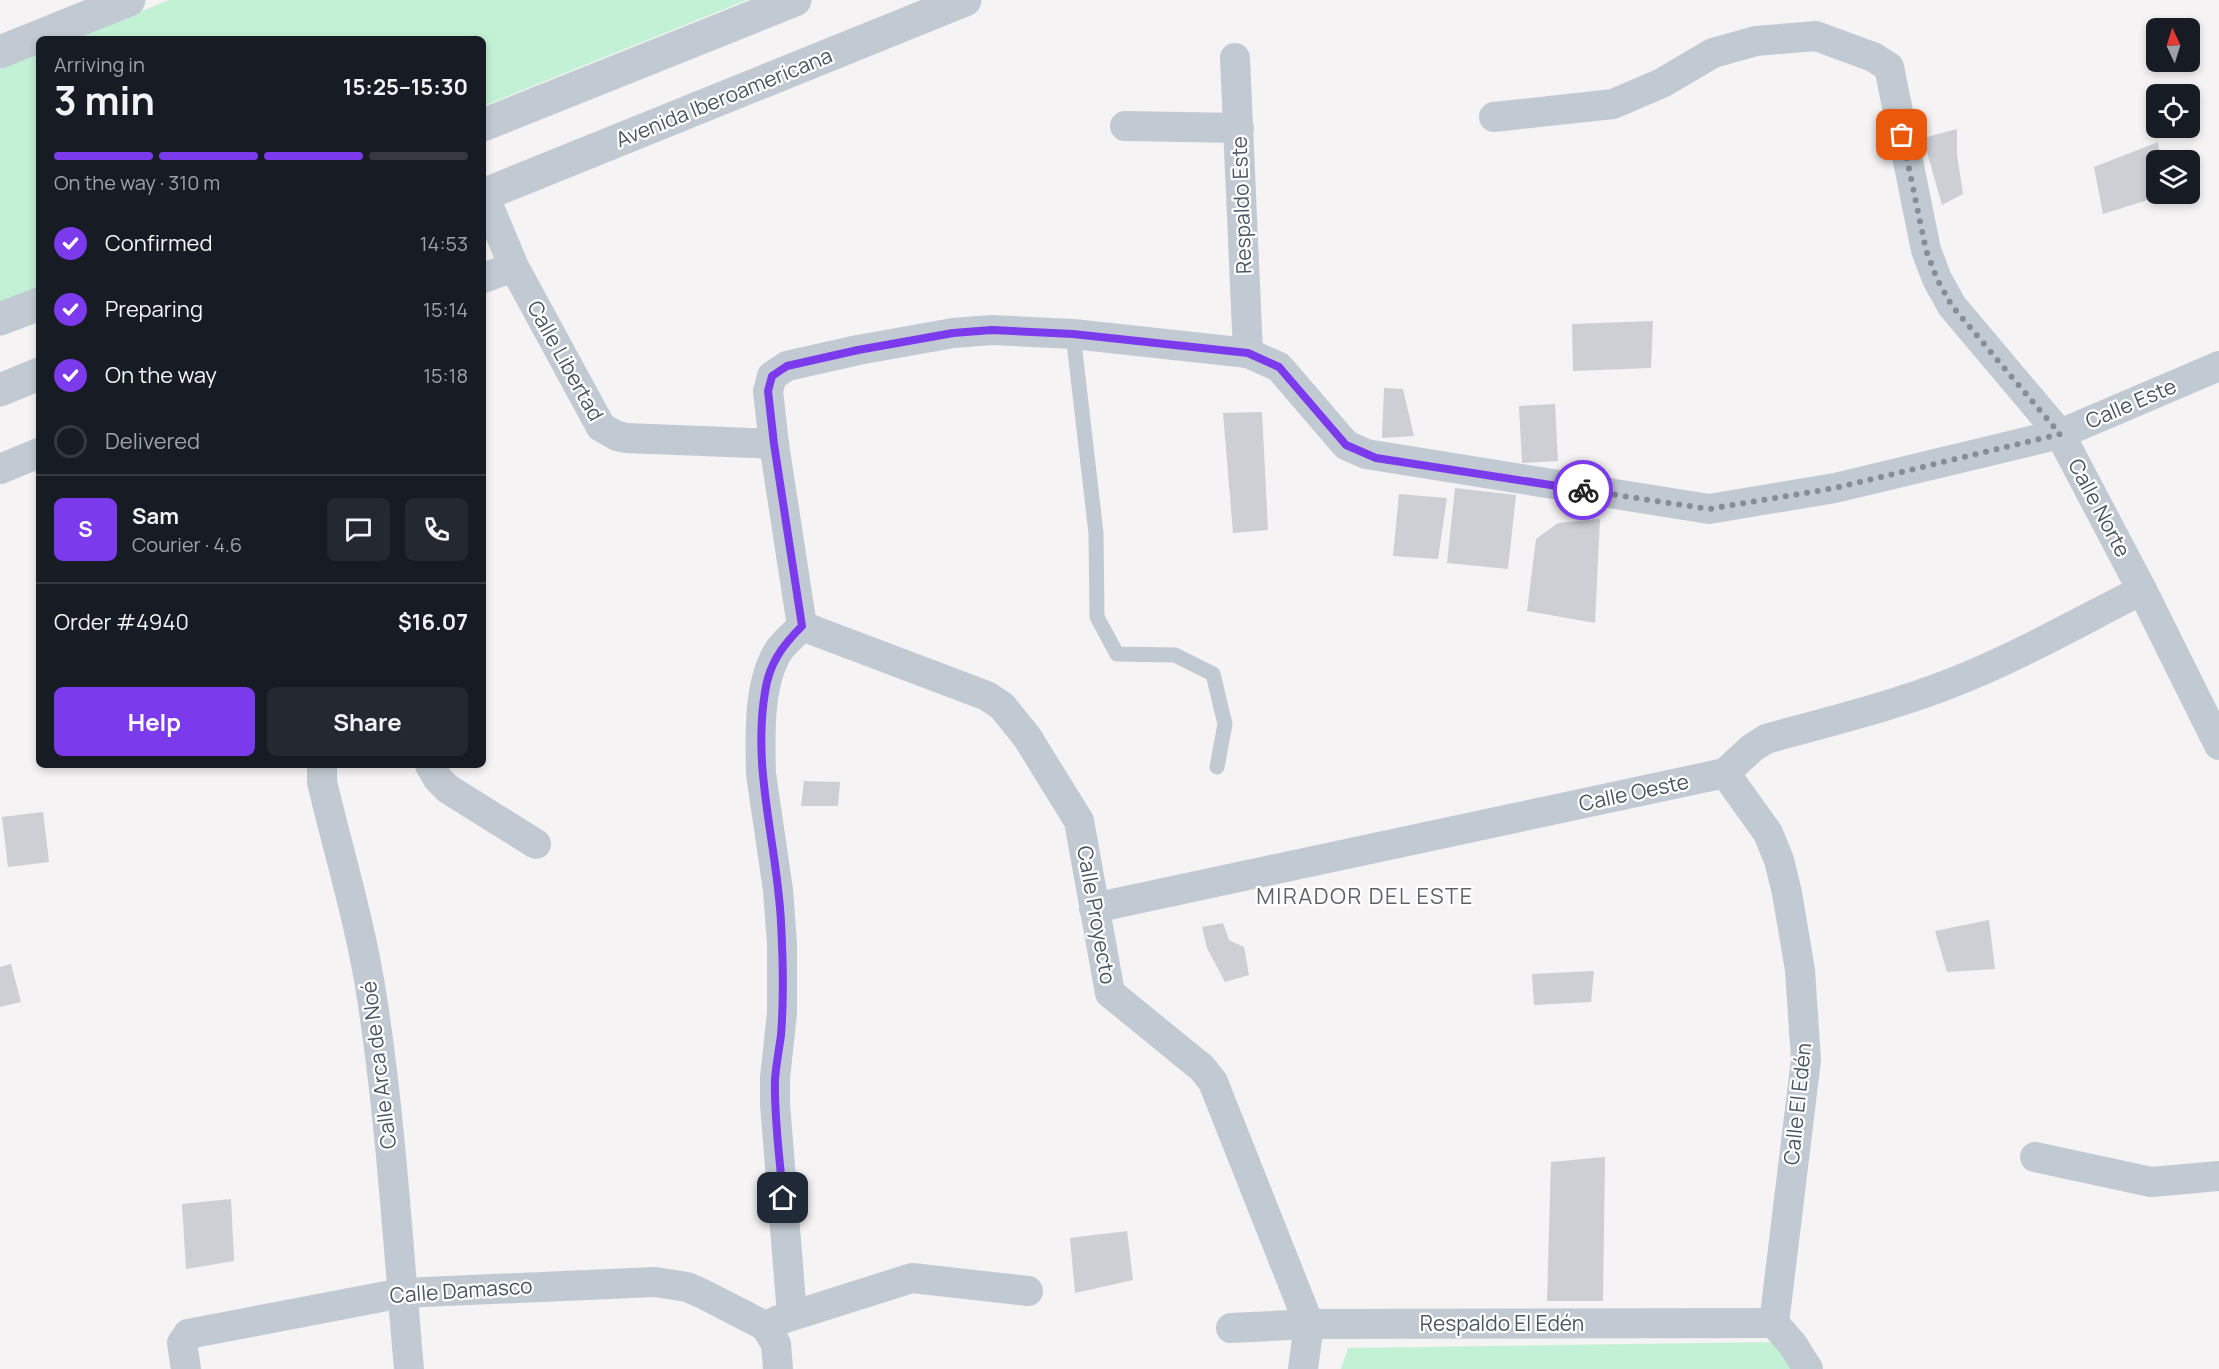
<!DOCTYPE html>
<html lang="en">
<head>
<meta charset="utf-8">
<style>
	:root { --surface:#171b24; --page:#242831; --text:#f1f3f6; --muted:#9ea1a6; --line:#363941; --accent:#7c3aed }
	body { margin:0; font-family:Manrope,sans-serif; background:var(--page); color:var(--text); height:100vh; display:flex; flex-direction:column; font-size:22px; white-space:nowrap }
	* { box-sizing:border-box; margin:0 }
	p { font-size:20px; color:var(--muted) }
	.icon { flex:none; width:33px; height:33px; fill:none; stroke:currentColor; stroke-width:2; stroke-linecap:round; stroke-linejoin:round }
	.map { position:relative; flex:1; overflow:hidden }
	.panel { position:absolute; left:36px; top:36px; width:450px; height:732px; display:flex; flex-direction:column; background:var(--surface); border-radius:9px; box-shadow:0 3px 9px #0003 }
	.panel>* { flex:none }
	.needle { width:39px; rotate:356deg }
	.controls { position:absolute; left:2146px; top:18px; display:grid; gap:12px }
	.controls a { display:grid; place-items:center; width:54px; height:54px; border-radius:9px; background:var(--surface); box-shadow:0 3px 9px #0003; font-size:30px }
	.pin { position:absolute; display:grid; place-items:center; width:51px; height:51px; color:#fff; margin:-26px; border-radius:12px; box-shadow:0 3px 9px #0006 }
	.courier { position:absolute; display:grid; place-items:center; width:60px; height:60px; margin:-30px; border:4px solid #7c3aed; border-radius:50%; background:#fff; color:#222; box-shadow:0 2px 8px #0007 }
	.head em { font-style:normal; font-weight:700 }
	.head div { display:flex; flex-direction:column-reverse }
	.head { display:flex; align-items:center; justify-content:space-between; height:102px; padding:0 18px }
	h1 { font-size:39px; font-weight:700; line-height:45px }
	.bar { display:grid; grid-template-columns:repeat(4,1fr); gap:9px 6px; align-content:center; height:72px; padding:0 18px }
	.bar i { height:8px; border-radius:4px; background:var(--line) }
	.bar .active { background:var(--accent) }
	.bar p { grid-column:span 4 }
	.line { display:flex; align-items:center; gap:15px; padding:0 18px; border-top:2px solid var(--line) }
	.line div { flex:1 }
	.round { display:grid; place-items:center; flex:none; width:63px; height:63px; border-radius:9px; background:var(--page) }
	ol { padding:0 18px; list-style:none }
	li { display:flex; align-items:center; gap:18px; height:66px }
	li p { margin-inline-start:auto }
	li .icon { padding:6px; border-radius:50%; background:var(--accent); color:#fff; stroke-width:4 }
	li:last-child { color:var(--muted) }
	li i { width:33px; height:33px; border:3px solid var(--line); border-radius:50% }
	.cta { display:flex; gap:12px; margin-top:auto; padding:12px 18px }
	.cta a { flex:1; height:69px; border-radius:9px; background:var(--accent); color:#fff; font-size:24px; font-weight:700; line-height:69px; text-align:center }
	.cta a+a { background:var(--page); color:var(--text) }
	.map>svg:first-child { display:block }
</style>
</head>
<body>
<div class="map">
<svg width="2219" height="1369" viewBox="0 0 2219 1369">
	<rect width="100%" height="100%" fill="#f5f3f3"/>
	<g fill="#c3f1d5">
		<polygon points="169,0 747,0 483,106 483,39 73,39"/>
		<polygon points="39,53 39,287 0,303 0,69"/>
		<polygon points="1777,1342 1800,1369 1341,1369 1348,1348"/>
	</g>
	<g fill="#cdcfd5">
		<polygon points="1957,129 1957,155 1963,194 1942,205 1923,138"/>
		<polygon points="2158,142 2161,160 2157,160 2157,194 2167,194 2103,214 2094,167"/>
		<polygon points="1653,321 1651,368 1573,371 1572,324"/>
		<polygon points="1384,388 1403,389 1414,436 1382,438"/>
		<polygon points="1555,404 1558,461 1522,463 1519,406"/>
		<polygon points="1262,412 1268,530 1233,533 1223,413"/>
		<polygon points="1455,488 1516,495 1508,569 1447,563"/>
		<polygon points="1399,494 1447,498 1438,559 1393,556"/>
		<polygon points="1600,519 1595,623 1527,611 1536,539 1558,523"/>
		<polygon points="804,781 840,782 838,806 801,806"/>
		<polygon points="43,812 49,862 8,867 2,817"/>
		<polygon points="1989,920 1995,969 1947,972 1935,931"/>
		<polygon points="1223,923 1229,940 1244,947 1249,975 1225,982 1207,948 1202,927"/>
		<polygon points="11,964 21,1002 0,1007 0,967"/>
		<polygon points="1594,971 1591,1002 1534,1005 1532,974"/>
		<polygon points="1605,1157 1603,1301 1547,1301 1551,1162"/>
		<polygon points="231,1199 234,1261 186,1269 182,1204"/>
		<polygon points="1127,1231 1133,1280 1075,1293 1070,1238"/>
	</g>
	<g fill="none" stroke-linecap="round" stroke-linejoin="round">
		<polyline stroke="#c1cad2" stroke-width="15" points="1073,334 1096,533 1097,617 1117,654 1175,655 1213,674 1225,724 1217,767"/>
		<g stroke="#c1cad2" stroke-width="30">
			<polyline points="1235,58 1248,353"/>
			<polyline points="1494,117 1613,104 1662,83 1713,53 1756,41 1816,36 1873,57 1889,67 1926,250 1937,279 1952,306 2060,434 2142,590 2219,745"/>
			<polyline points="1125,126 1239,128"/>
			<polyline points="484,195 514,267 601,427 617,436 626,438 774,444"/>
			<polyline points="483,278 514,267"/>
			<polyline points="0,469 39,453"/>
			<polyline points="802,626 987,696 1002,706 1027,737 1079,821 1110,993 1202,1068 1213,1082 1309,1324 1303,1369"/>
			<path d="M 322,765 L 322,782 C 339,854 361,925 372,998 C 391,1121 398,1246 409,1369"/>
			<polyline points="430,765 438,779 448,789 536,844"/>
			<polyline points="1725,773 1768,833 1779,860 1787,893 1800,970 1806,1060 1774,1323 1793,1345 1808,1369"/>
			<path d="M 1094,908 L 1725,773 L 1752,748 L 1766,739 C 1827,722 1890,707 1949,684 C 2016,658 2079,622 2142,590"/>
			<polyline points="2035,1157 2151,1182 2219,1176"/>
			<path d="M 792,1315 L 775,1104 L 775,1078 L 782,1013 L 782,943 L 778,890 L 761,774 C 760,737 758,682 779,650 C 786,641 794,634 802,626 L 774,444 L 768,391 L 772,376 L 787,366 L 858,350 L 953,333 L 992,330 L 1073,334 L 1248,353 L 1279,367 L 1346,445 L 1366,454 L 1709,509 L 1835,488 L 2060,434 L 2219,366"/>
			<polyline points="776,1321 912,1278 1028,1291"/>
			<polyline points="1231,1328 1309,1324 1774,1323"/>
			<polyline points="186,1369 182,1343 188,1334 402,1293 655,1282 687,1287 703,1294 765,1326 776,1344 778,1369"/>
		</g>
		<g stroke="#c1cad2" stroke-width="33">
			<polyline points="0,52 129,0"/>
			<polyline points="483,125 795,0"/>
			<polyline points="483,195 965,0"/>
			<polyline points="0,319 39,304"/>
			<polyline points="0,390 39,374"/>
		</g>
	</g>
	<g fill="none" stroke-linecap="round" stroke-linejoin="round">
		<polyline stroke="#868d94" stroke-width="6" stroke-dasharray="0 10.8" points="1583,490 1709,509 1835,488 2060,434 1952,306 1937,279 1926,250 1902,135"/>
		<path stroke="#7c3aed" stroke-width="8" d="M 783,1198 C 780,1159 774,1119 775,1080 C 776,1065 779,1050 781,1035 C 784,998 783,959 781,922 C 777,843 752,771 765,692 C 769,664 782,646 802,626 L 774,444 L 768,391 L 772,376 L 787,366 L 858,350 L 953,333 L 992,330 L 1073,334 L 1248,353 L 1279,367 L 1346,445 L 1376,458 L 1583,490"/>
	</g>
	<g text-anchor="middle" stroke-width="4.5" stroke-linejoin="round" paint-order="stroke">
		<g font-size="21" fill="#4a5661" stroke="#fff">
			<text transform="translate(724 98) rotate(-22)" y="7">Avenida Iberoamericana</text>
			<text transform="translate(1242 205) rotate(-92)" y="7">Respaldo Este</text>
			<text transform="translate(565 361) rotate(61)" y="7">Calle Libertad</text>
			<text transform="translate(2131 404) rotate(-23)" y="7">Calle Este</text>
			<text transform="translate(2099 508) rotate(62)" y="7">Calle Norte</text>
			<text transform="translate(1634 793) rotate(-12)" y="7">Calle Oeste</text>
			<text transform="translate(1096 915) rotate(80)" y="7">Calle Proyecto</text>
			<text transform="translate(379 1065) rotate(-97)" y="7">Calle Arca de Noé</text>
			<text transform="translate(1798 1104) rotate(-84)" y="7">Calle El Edén</text>
			<text transform="translate(461 1291) rotate(-4)" y="7">Calle Damasco</text>
			<text x="1502" y="1331">Respaldo El Edén</text>
		</g>
		<g font-size="22" letter-spacing="1.5" fill="#5f6368" stroke="#fff">
			<text x="1365" y="904">MIRADOR DEL ESTE</text>
		</g>
	</g>
</svg>
<div class="controls">
<a><svg class="needle" viewBox="-14 -14 28 28"><path d="M0-13l5 13h-10z" fill="#e53935"/><path d="M0 13l5-13h-10z" fill="#9ea1a6"/></svg></a>
<a><svg class="icon" aria-label="locate" viewBox="0 0 24 24"><circle cx="12" cy="12" r="6"/><path d="M12 2v4M12 18v4M2 12h4M18 12h4"/></svg></a>
<a><svg class="icon" aria-label="layers" viewBox="0 0 24 24"><path d="M12 4l9 5-9 5-9-5zM3 14l9 5 9-5"/></svg></a>
</div>
<div class="pin" style="left:1902px;top:135px;background:#ea580c"><svg class="icon" aria-label="bag" viewBox="0 0 24 24"><path d="M5 8h14l-1 12H6zM9 8a3 3 0 0 1 6 0"/></svg></div>
<div class="pin" style="left:783px;top:1198px;background:#1f2937"><svg class="icon" aria-label="home" viewBox="0 0 24 24"><path d="M3 11l9-7 9 7M6 9v11h12V9"/></svg></div>
<div class="courier" style="left:1583px;top:490px"><svg class="icon" aria-label="bike" viewBox="0 0 24 24"><circle cx="6" cy="16" r="4"/><circle cx="18" cy="16" r="4"/><path d="M6 16l4-8h5l3 8M10 8l3 8H6M13 5h3"/></svg></div>
<section class="panel">
<div class="head"><div><h1>3 min</h1><p>Arriving in</p></div><em>15:25–15:30</em></div>
<div class="bar"><i class="active"></i><i class="active"></i><i class="active"></i><i></i><p>On the way · 310 m</p></div>
<ol>
<li><svg class="icon" aria-label="check" viewBox="0 0 24 24"><path d="M5 12l5 5 9-10"/></svg>Confirmed<p>14:53</p></li>
<li><svg class="icon" aria-label="check" viewBox="0 0 24 24"><path d="M5 12l5 5 9-10"/></svg>Preparing<p>15:14</p></li>
<li><svg class="icon" aria-label="check" viewBox="0 0 24 24"><path d="M5 12l5 5 9-10"/></svg>On the way<p>15:18</p></li>
<li><i></i>Delivered</li>
</ol>
<div class="line" style="height:108px"><b class="round" style="background:var(--accent);color:#fff">S</b><div><b>Sam</b><p>Courier · 4.6</p></div><a class="round"><svg class="icon" aria-label="chat" viewBox="0 0 24 24"><path d="M4 5h16v11H9l-5 4z"/></svg></a><a class="round"><svg class="icon" aria-label="phone" viewBox="0 0 24 24"><path d="M5 4h4l2 5-3 2q2 4 5 5l2-3 5 2v4C11 20 4 13 5 4z"/></svg></a></div>
<div class="line" style="height:78px"><div>Order #4940</div><b>$16.07</b></div>
<div class="cta"><a>Help</a><a>Share</a></div>
</section>
</div>
</body>
</html>
